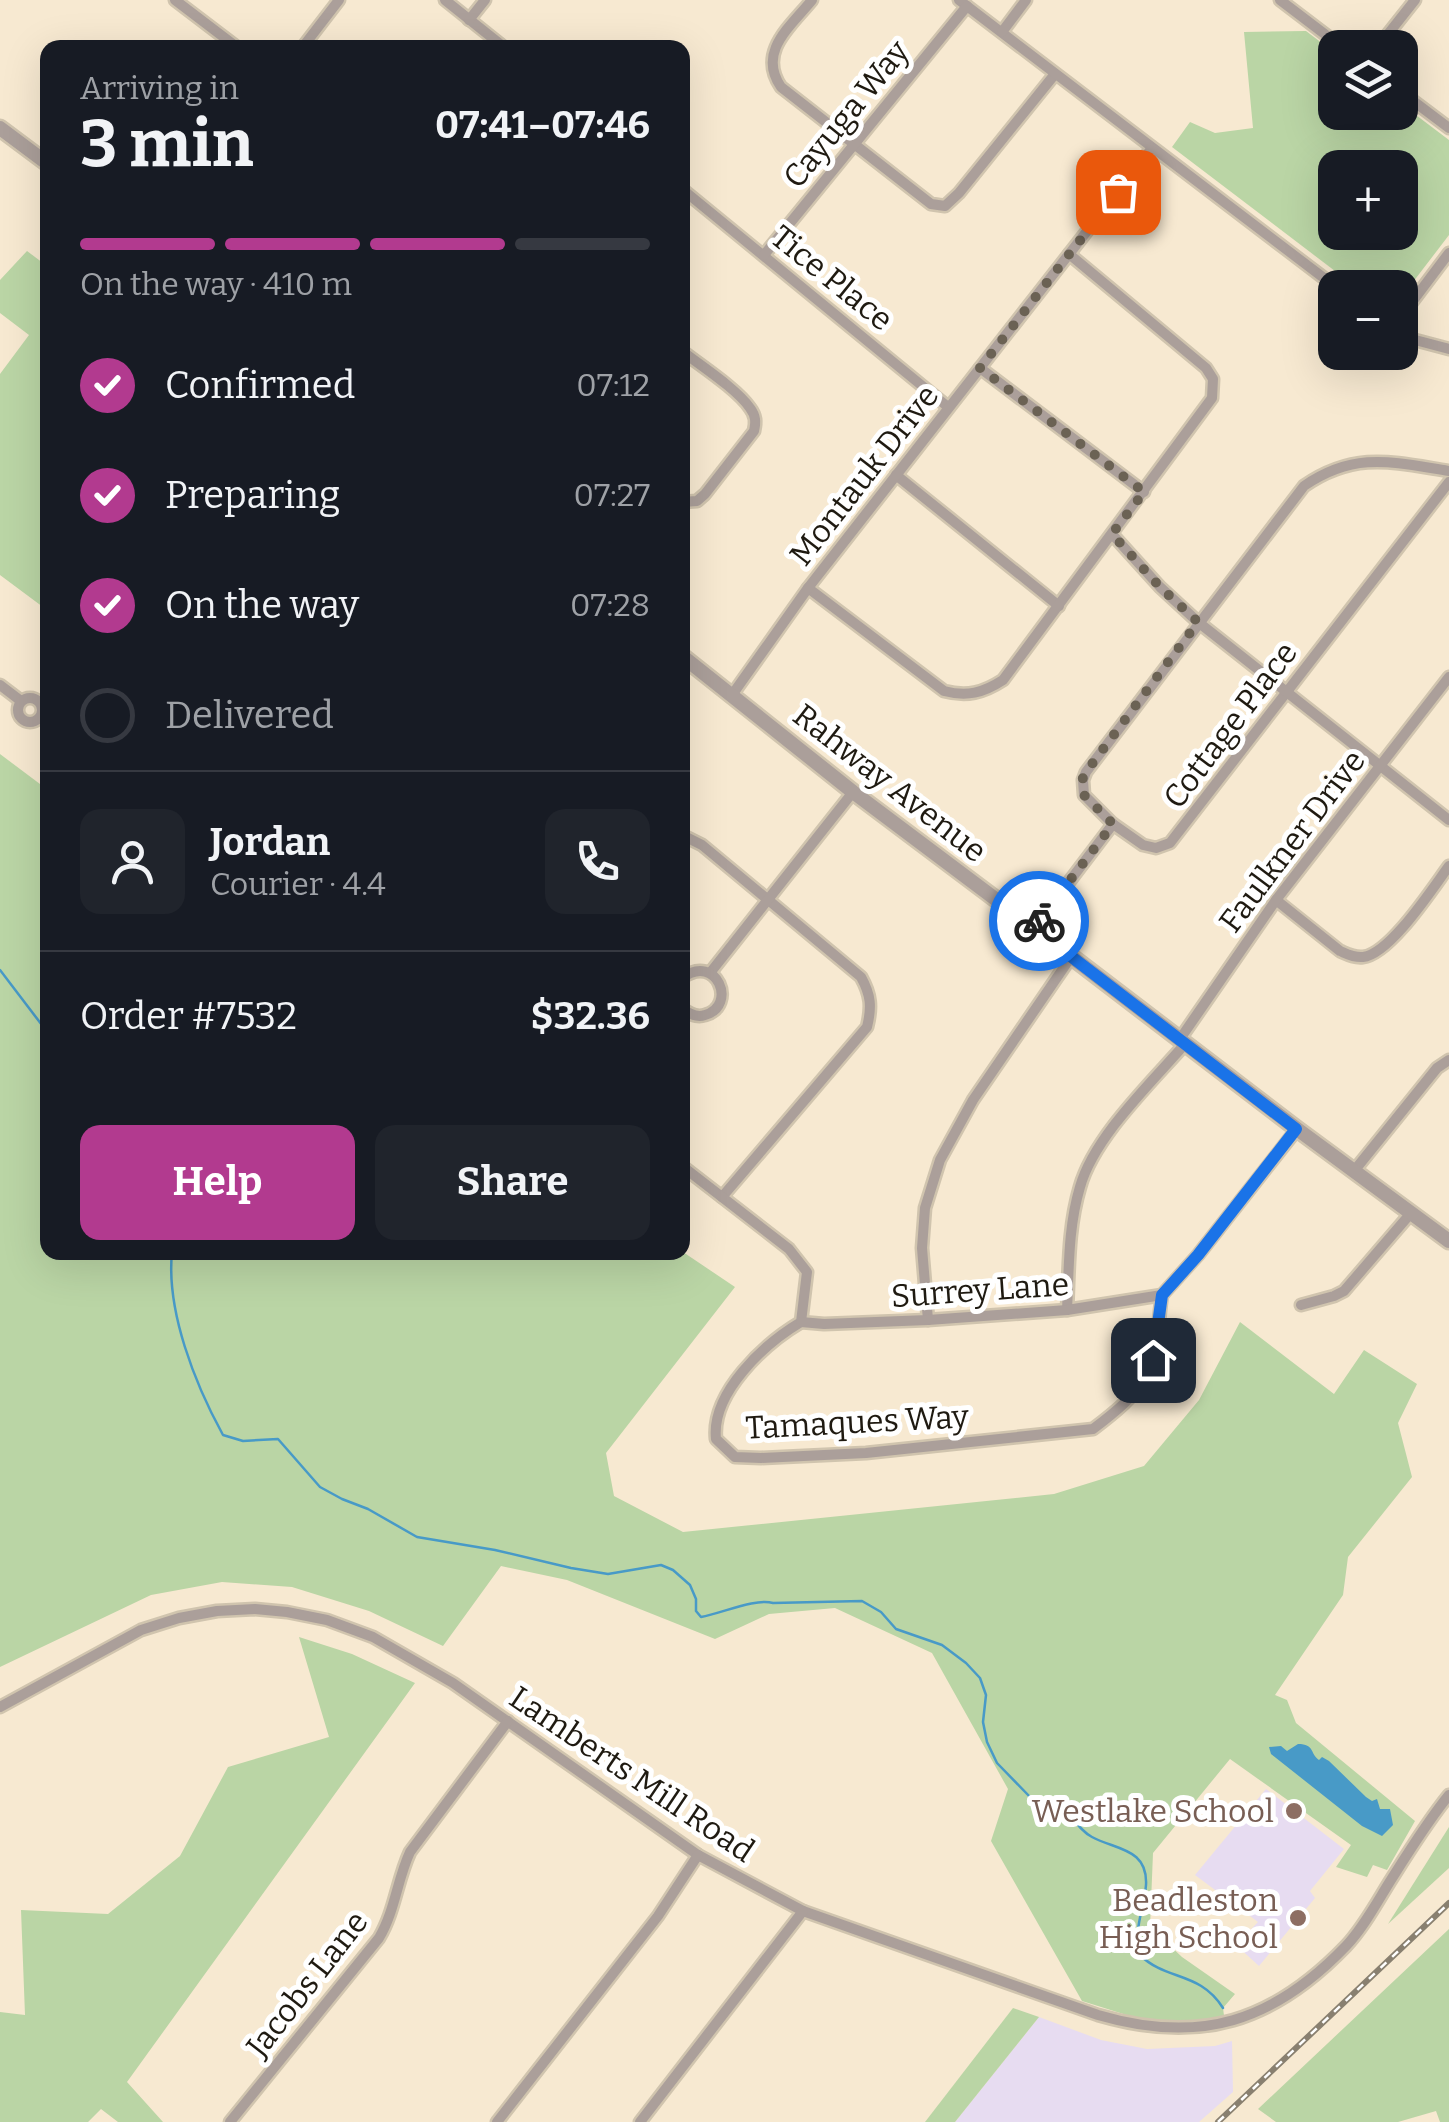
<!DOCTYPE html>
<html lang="en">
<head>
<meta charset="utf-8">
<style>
	:root { --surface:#171b24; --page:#20242c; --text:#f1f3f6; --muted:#9ea1a6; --line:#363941; --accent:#b23a8f }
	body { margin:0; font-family:Bitter,serif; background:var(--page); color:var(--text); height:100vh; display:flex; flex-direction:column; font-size:38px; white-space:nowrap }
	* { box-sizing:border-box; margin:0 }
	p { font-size:32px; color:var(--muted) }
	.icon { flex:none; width:55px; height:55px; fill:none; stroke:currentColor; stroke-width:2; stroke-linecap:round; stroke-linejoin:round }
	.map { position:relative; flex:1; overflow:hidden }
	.sheet { position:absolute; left:40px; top:40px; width:650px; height:1220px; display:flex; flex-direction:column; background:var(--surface); border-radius:20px; box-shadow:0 10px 40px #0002 }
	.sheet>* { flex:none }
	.fabs { position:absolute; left:1318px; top:30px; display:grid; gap:20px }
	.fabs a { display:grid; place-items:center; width:100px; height:100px; border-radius:20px; background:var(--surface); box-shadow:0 10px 40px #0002; font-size:50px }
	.pin { position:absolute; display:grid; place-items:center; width:85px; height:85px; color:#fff; margin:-42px; border-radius:20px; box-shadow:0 5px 15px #0006 }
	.courier { position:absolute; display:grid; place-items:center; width:100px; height:100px; margin:-50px; border:8px solid #1a73e8; border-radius:50%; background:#fff; color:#222; box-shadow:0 2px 12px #0007 }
	.head em { font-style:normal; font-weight:700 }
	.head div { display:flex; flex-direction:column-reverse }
	.head { display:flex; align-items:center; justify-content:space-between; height:170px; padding:0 40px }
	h1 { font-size:65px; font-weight:700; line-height:75px }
	.bar { display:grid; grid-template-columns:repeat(4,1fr); gap:15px 10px; align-content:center; height:120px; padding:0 40px }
	.bar i { height:12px; border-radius:8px; background:var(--line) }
	.bar .selected { background:var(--accent) }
	.bar p { grid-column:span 4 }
	.line { display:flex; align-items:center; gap:25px; padding:0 40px; border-top:2px solid var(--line) }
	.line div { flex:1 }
	.round { display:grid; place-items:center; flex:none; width:105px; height:105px; border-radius:20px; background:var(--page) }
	ol { padding:0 40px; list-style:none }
	li { display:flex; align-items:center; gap:30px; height:110px }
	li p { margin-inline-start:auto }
	li .icon { padding:10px; border-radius:50%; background:var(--accent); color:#fff; stroke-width:4 }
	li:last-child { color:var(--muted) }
	li i { width:55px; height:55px; border:5px solid var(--line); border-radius:50% }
	.action { display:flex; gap:20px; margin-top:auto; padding:20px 40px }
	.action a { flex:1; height:115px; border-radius:20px; background:var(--accent); color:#fff; font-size:40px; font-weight:700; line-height:115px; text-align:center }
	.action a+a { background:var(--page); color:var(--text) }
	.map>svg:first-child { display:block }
</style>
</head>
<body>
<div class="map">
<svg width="1449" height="2122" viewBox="0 0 1449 2122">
	<rect width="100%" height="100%" fill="#f7e9d1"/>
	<g fill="#e7dcf1">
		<polygon points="1266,1789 1344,1849 1310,1891 1315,1898 1259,1966 1236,1945 1258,1922 1195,1875"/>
		<polygon points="1039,2017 1101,2040 1147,2049 1215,2046 1232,2041 1233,2092 1199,2122 955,2122"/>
	</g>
	<g fill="#bad5a5" fill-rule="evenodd">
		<path d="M 1306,31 L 1335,53 L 1335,112 L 1400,112 L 1400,103 L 1449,140 L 1449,235 L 1400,299 L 1400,288 L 1356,287 L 1172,147 L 1190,122 L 1215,133 L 1253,128 L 1244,32 ZM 1335,168 L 1400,168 L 1400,232 L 1335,232 Z"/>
		<polygon points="27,251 47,266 47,610 0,575 0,374 29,335 0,313 0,280"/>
		<polygon points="0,754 40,784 47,774 48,1252 683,1252 735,1287 606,1453 614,1496 683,1532 1054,1494 1144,1466 1199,1400 1240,1322 1334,1394 1364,1350 1417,1384 1398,1423 1412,1477 1348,1557 1343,1595 1275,1695 1287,1700 1296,1723 1415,1821 1387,1870 1373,1865 1367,1877 1336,1867 1351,1845 1230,1759 1153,1853 1150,1927 1182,1957 1235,1994 1223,2008 1225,2023 1171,2029 1082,2001 991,1841 1008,1789 932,1653 835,1608 769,1614 715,1639 567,1580 501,1566 443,1646 369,1611 292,1587 222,1582 151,1595 0,1667"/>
		<polygon points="299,1637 352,1654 415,1683 127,2082 163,2122 118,2122 101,2109 88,2122 0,2122 0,2012 25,2015 21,1910 108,1914 180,1856 228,1767 329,1737"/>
		<polygon points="1449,1827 1449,1868 1388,1924"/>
		<polygon points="1449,1929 1449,2122 1440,2122 1436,2111 1398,2122 1276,2122 1258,2109"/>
		<polygon points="1013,2008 1039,2017 955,2122 925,2122"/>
	</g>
	<path fill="#489ac7" d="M 1298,1744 C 1315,1744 1310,1754 1319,1760 L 1322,1757 L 1329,1761 L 1366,1797 L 1372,1801 L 1377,1799 L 1380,1809 L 1390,1809 L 1393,1825 L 1382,1836 L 1362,1826 L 1271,1754 L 1269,1747 L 1281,1746 L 1287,1751 Z"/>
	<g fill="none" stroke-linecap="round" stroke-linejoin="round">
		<g stroke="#489ac7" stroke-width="2.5">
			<polyline points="0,970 48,1033"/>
			<path d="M 172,1252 C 166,1311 195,1384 223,1435 L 243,1441 L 278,1439 L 320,1487 L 342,1499 L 368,1509 L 417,1537 L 495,1550 L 571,1568 L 608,1574 L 661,1565 L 673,1570 L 690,1585 L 696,1599 L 696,1611 L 701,1617 C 723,1613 755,1598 773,1603 L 862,1601 L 881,1612 L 896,1629 L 942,1645 L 966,1663 L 980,1678 L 986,1695 L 983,1722 L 987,1742 L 997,1763 L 1031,1798 L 1039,1802 L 1059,1803 C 1071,1813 1078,1830 1092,1837 C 1116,1850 1148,1848 1146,1885 C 1144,1911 1133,1927 1140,1955 C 1166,1981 1200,1971 1223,2008"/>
		</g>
		<g stroke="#d0c4ae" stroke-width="15">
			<g id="minor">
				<polyline points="175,0 238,48"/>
				<polyline points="445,0 505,48"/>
				<path d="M 812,0 C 790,27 757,52 781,87 L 931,204 L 945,206 L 959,193 L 1055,74"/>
				<polyline points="959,0 1337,288"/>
				<polyline points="1280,0 1343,48"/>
				<polyline points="469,20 485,0"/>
				<polyline points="1002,32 1026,0"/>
				<polyline points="302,48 339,0"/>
				<polyline points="1377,48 1415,0"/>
				<polyline points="1400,91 1449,128"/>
				<polyline points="682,189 948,407"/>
				<polyline points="764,255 967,6"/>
				<polyline points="1400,318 1449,253"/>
				<polyline points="1400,336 1449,349"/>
				<path d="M 682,351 C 701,366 737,389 750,408 C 756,416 756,422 754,431 L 705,494 L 697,501 L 682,502"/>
				<polyline points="980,368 1144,492"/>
				<path d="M 1449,471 C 1392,462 1355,451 1304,486 L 1086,772 L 1083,780 L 1084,795 L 1113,824 L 1143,845 L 1156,848 L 1170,843 L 1449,482"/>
				<polyline points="896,475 1059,606"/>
				<polyline points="1112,534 1160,587 1198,622 1449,820"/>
				<path d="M 808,588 L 944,691 C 967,697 983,693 1003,680 L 1212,398 L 1213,379 L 1206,368 L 1069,254"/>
				<polyline points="0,685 21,701"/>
				<polyline points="732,695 808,588 1152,148"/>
				<circle cx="30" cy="710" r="12"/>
				<path d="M 682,835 L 702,845 L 861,977 C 871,995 872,1007 867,1027 L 722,1197"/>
				<path d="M 1276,900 L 1340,951 C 1347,954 1354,958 1363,957 C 1390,954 1432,889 1449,866"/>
				<polyline points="1034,928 1113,824"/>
				<polyline points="710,973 853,792"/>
				<path d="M 682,978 C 717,952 738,1006 705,1015 C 696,1018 689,1014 682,1008"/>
				<polyline points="1180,1039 1276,900 1449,677"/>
				<path d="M 682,1166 L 789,1249 L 807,1272 L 801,1322 C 764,1344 711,1393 716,1439 L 735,1457 L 761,1458 L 866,1453 L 1093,1429 C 1113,1414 1137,1395 1148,1373 C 1159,1350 1158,1319 1162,1295"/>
				<polyline points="1354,1171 1437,1068 1449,1060"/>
				<polyline points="1162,1295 1198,1255 1297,1129"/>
				<polyline points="1301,1305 1334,1296 1344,1291 1411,1213"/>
				<path d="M 1067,1310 C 1069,1269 1068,1227 1080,1187 C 1094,1137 1151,1083 1185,1044"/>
				<polyline points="928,1320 922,1248 925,1208 940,1160 973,1100 1071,957"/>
				<polyline points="801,1322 824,1324 928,1320 1067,1310 1162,1295"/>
				<path d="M 0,1707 L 141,1630 L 179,1618 L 217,1611 L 255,1609 L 287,1612 L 327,1620 L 373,1637 L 453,1683 L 698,1855 L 803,1911 L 1098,2015 C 1200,2045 1273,2022 1346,1946 C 1363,1928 1376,1904 1389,1883 C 1408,1853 1427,1822 1449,1795"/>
				<path d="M 230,2122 L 379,1938 C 395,1911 397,1880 410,1852 L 508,1721"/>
				<polyline points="497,2122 658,1916 698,1855"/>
				<polyline points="640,2122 803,1911"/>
			</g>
		</g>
		<g stroke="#d0c4ae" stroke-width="19">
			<g id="tertiary">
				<polyline points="0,128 48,164"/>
				<polyline points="682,656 853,792 1034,928 1297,1129 1449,1241"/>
			</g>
		</g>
		<use href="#minor" stroke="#ab9f9a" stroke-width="10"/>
		<use href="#tertiary" stroke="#ab9f9a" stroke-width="14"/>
		<g stroke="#898070" stroke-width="6">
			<polyline id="rail" points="1218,2122 1449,1903"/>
		</g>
		<use href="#rail" stroke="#fff" stroke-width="2.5" stroke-dasharray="8" stroke-linecap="butt"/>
	</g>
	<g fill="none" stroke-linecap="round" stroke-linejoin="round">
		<polyline stroke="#6b6254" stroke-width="10" stroke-dasharray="0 18" points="1039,921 1113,824 1084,795 1082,780 1086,772 1198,622 1160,587 1112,534 1144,492 980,368 1118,192"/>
		<polyline stroke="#1a73e8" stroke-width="12" points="1039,921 1034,928 1296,1129 1198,1255 1162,1295 1153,1360"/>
	</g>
	<g fill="#8d6e63" stroke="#fff" stroke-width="4">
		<circle cx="1294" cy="1811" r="10"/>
		<circle cx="1298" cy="1918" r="10"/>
	</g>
	<g text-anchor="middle" stroke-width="10" stroke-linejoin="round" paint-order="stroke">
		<g font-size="32" fill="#1f1a11" stroke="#fff">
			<text transform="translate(846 114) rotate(-51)" y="11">Cayuga Way</text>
			<text transform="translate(832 278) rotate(39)" y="11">Tice Place</text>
			<text transform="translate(864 475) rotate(-52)" y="11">Montauk Drive</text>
			<text transform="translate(1230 725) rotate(-53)" y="11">Cottage Place</text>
			<text transform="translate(890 783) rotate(38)" y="11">Rahway Avenue</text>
			<text transform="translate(1292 841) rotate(-53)" y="11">Faulkner Drive</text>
			<text transform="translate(980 1290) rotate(-4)" y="11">Surrey Lane</text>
			<text transform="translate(857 1422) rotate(-3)" y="11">Tamaques Way</text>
			<text transform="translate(632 1774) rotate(34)" y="11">Lamberts Mill Road</text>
			<text transform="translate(307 1984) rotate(-52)" y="11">Jacobs Lane</text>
		</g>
		<g font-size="32" fill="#785e54" stroke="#fff" text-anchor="end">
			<text x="1274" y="1822">Westlake School</text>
			<text x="1278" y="1911">Beadleston<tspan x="1278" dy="37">High School</tspan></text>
		</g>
	</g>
</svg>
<div class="fabs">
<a><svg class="icon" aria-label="layers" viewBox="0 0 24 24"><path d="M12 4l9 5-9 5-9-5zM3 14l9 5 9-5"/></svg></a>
<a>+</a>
<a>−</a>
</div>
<div class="pin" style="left:1118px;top:192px;background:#ea580c"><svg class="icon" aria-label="bag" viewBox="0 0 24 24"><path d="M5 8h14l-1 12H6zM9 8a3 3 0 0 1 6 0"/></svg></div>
<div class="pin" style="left:1153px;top:1360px;background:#1f2937"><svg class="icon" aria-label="home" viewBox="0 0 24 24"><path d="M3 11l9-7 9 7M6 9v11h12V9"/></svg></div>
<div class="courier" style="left:1039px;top:921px"><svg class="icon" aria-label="bike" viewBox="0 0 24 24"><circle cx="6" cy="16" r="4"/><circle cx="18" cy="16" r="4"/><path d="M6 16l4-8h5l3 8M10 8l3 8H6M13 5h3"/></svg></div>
<section class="sheet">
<div class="head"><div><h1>3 min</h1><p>Arriving in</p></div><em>07:41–07:46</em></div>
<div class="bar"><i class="selected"></i><i class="selected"></i><i class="selected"></i><i></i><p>On the way · 410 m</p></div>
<ol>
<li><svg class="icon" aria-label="check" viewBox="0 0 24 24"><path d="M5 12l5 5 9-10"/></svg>Confirmed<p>07:12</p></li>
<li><svg class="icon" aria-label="check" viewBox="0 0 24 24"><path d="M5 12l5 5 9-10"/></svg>Preparing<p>07:27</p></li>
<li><svg class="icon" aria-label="check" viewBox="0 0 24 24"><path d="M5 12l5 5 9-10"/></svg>On the way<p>07:28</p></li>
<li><i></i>Delivered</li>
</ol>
<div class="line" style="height:180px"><a class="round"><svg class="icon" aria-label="person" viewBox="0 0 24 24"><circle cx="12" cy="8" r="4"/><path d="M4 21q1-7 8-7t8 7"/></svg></a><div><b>Jordan</b><p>Courier · 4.4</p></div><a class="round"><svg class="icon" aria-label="phone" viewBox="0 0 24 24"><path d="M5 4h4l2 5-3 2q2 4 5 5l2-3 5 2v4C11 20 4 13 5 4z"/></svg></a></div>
<div class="line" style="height:130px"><div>Order #7532</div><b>$32.36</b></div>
<div class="action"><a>Help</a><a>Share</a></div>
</section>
</div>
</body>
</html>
